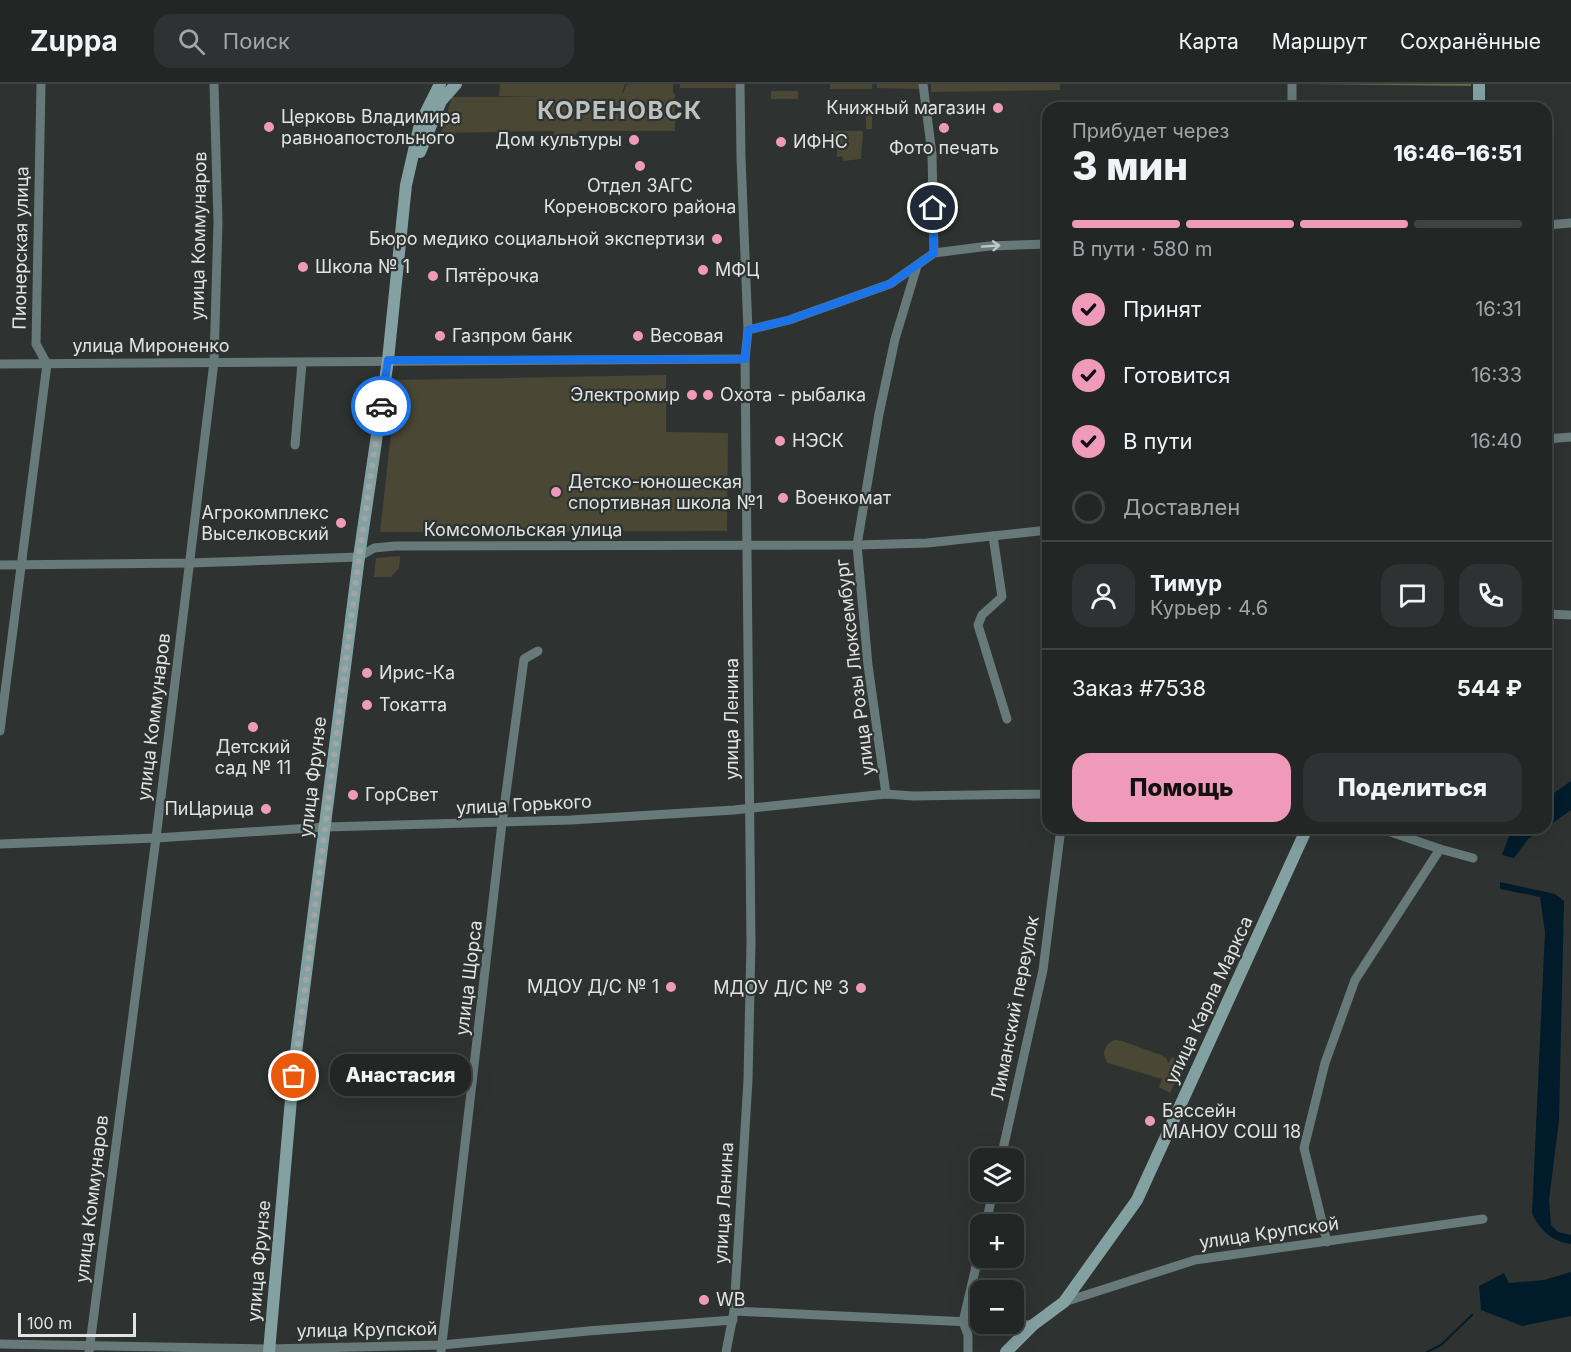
<!DOCTYPE html>
<html lang="ru">
<head>
<meta charset="utf-8">
<style>
	:root { --surface:#222625; --page:#2e3232; --text:#f1f3f6; --muted:#a2a5a7; --line:#3f4342; --accent:#ef9ab8 }
	body { margin:0; font-family:Inter,sans-serif; background:var(--page); color:var(--text); height:100vh; display:flex; flex-direction:column; font-size:22px; white-space:nowrap }
	* { box-sizing:border-box; margin:0 }
	p { font-size:20px; color:var(--muted) }
	.icon { flex:none; width:33px; height:33px; fill:none; stroke:currentColor; stroke-width:2; stroke-linecap:round; stroke-linejoin:round }
	.map { position:relative; flex:1; overflow:hidden }
	.details { position:absolute; left:1042px; top:18px; width:510px; height:732px; display:flex; flex-direction:column; background:var(--surface); border-radius:18px; box-shadow:0 6px 24px #0002,0 0 0 2px var(--line) }
	.details>* { flex:none }
	.buttons { position:absolute; left:970px; top:1064px; display:grid; gap:12px }
	.buttons a { display:grid; place-items:center; width:54px; height:54px; border-radius:12px; background:var(--surface); box-shadow:0 6px 24px #0002,0 0 0 2px var(--line); font-size:30px }
	.scale { position:absolute; left:18px; bottom:15px; width:118px; box-sizing:border-box; padding-left:6px; border:3px solid #e0e3e1; border-top:0; font-size:16px; line-height:21px; white-space:nowrap; color:#e0e3e1; -webkit-text-stroke:4px #2e3331; paint-order:stroke }
	.pin { position:absolute; display:grid; place-items:center; width:51px; height:51px; color:#fff; margin:-26px; border:3px solid #fff; border-radius:50%; box-shadow:0 2px 6px #0007 }
	.courier { position:absolute; display:grid; place-items:center; width:60px; height:60px; margin:-30px; border:4px solid #1a73e8; border-radius:50%; background:#fff; color:#222; box-shadow:0 2px 8px #0007 }
	.bubble { position:absolute; height:42px; border-radius:18px; background:var(--surface); box-shadow:0 6px 24px #0002,0 0 0 2px var(--line); font-size:20px; font-weight:800; line-height:42px; text-align:center }
	.head em { font-style:normal; font-weight:800 }
	.head div { display:flex; flex-direction:column-reverse }
	.head { display:flex; align-items:center; justify-content:space-between; height:102px; padding:0 30px }
	h1 { font-size:39px; font-weight:800; line-height:45px }
	.bar { display:grid; grid-template-columns:repeat(4,1fr); gap:9px 6px; align-content:center; height:72px; padding:0 30px }
	.bar i { height:8px; border-radius:4px; background:var(--line) }
	.bar .current { background:var(--accent) }
	.bar p { grid-column:span 4 }
	.line { display:flex; align-items:center; gap:15px; padding:0 30px; border-top:2px solid var(--line) }
	.line div { flex:1 }
	.round { display:grid; place-items:center; flex:none; width:63px; height:63px; border-radius:18px; background:var(--page) }
	ol { padding:0 30px; list-style:none }
	li { display:flex; align-items:center; gap:18px; height:66px }
	li p { margin-inline-start:auto }
	li .icon { padding:6px; border-radius:50%; background:var(--accent); color:#111; stroke-width:4 }
	li:last-child { color:var(--muted) }
	li i { width:33px; height:33px; border:3px solid var(--line); border-radius:50% }
	.action { display:flex; gap:12px; margin-top:auto; padding:12px 30px }
	.action a { flex:1; height:69px; border-radius:18px; background:var(--accent); color:#111; font-size:24px; font-weight:800; line-height:69px; text-align:center }
	.action a+a { background:var(--page); color:var(--text) }
	header { display:flex; align-items:center; gap:36px; box-sizing:border-box; height:84px; padding:0 30px; background:var(--surface); border-bottom:2px solid var(--line) }
	header strong { font-size:28px }
	nav { display:flex; gap:33px; margin-inline-start:auto; font-size:21px }
	.search { width:420px; height:54px; background:var(--page); display:flex; align-items:center; gap:15px; box-sizing:border-box; padding:0 21px; border-radius:18px; color:var(--muted); font-size:22px }
	.map>svg:first-child { display:block }
</style>
</head>
<body>
<header>
<strong>Zuppa</strong>
<div class="search"><svg class="icon" aria-label="search" viewBox="0 0 24 24"><circle cx="10" cy="10" r="6"/><path d="M15 15l6 6"/></svg>Поиск</div>
<nav><a>Карта</a><a>Маршрут</a><a>Сохранённые</a></nav>
</header>
<div class="map">
<svg width="1571" height="1268" viewBox="0 0 1571 1268">
	<rect width="100%" height="100%" fill="#2e3331"/>
	<g fill="#4b4735">
		<polygon points="500,0 625,0 622,9 639,10 623,9 627,0 673,0 673,9 675,10 675,47 579,47 575,51 554,51 554,47 441,49 452,13 548,13 499,12"/>
		<rect x="680" y="0" width="55" height="4"/>
		<rect x="830" y="0" width="42" height="5"/>
		<polygon points="877,0 919,0 919,5 877,4"/>
		<polygon points="931,0 1060,0 1060,6 931,8"/>
		<rect x="771" y="7" width="27" height="8"/>
		<polygon points="830,20 872,20 872,45 866,45 866,29 830,29"/>
		<polygon points="831,47 863,47 861,75 843,77 842,72 837,73 837,58 831,57"/>
		<polygon points="666,291 666,348 728,349 727,447 380,448 397,296"/>
		<polygon points="400,472 399,484 391,493 374,493 376,474"/>
		<path d="M 1115,956 L 1122,957 L 1161,971 L 1166,974 L 1168,979 L 1172,973 L 1184,979 L 1170,1009 L 1159,1003 L 1162,995 L 1108,979 C 1101,970 1104,960 1115,956 Z"/>
	</g>
	<polygon fill="#6e6747" points="1314,0 1471,0 1471,2"/>
	<g fill="#001c2a">
		<polygon points="1571,697 1571,726 1547,743 1547,714"/>
		<polygon points="1512,744 1544,744 1528,755 1514,774 1502,771"/>
		<path d="M 1500,798 L 1555,810 L 1564,817 L 1559,1036 L 1549,1116 L 1551,1141 L 1558,1148 L 1571,1151 L 1571,1160 C 1552,1158 1539,1145 1532,1129 L 1545,848 L 1540,813 L 1500,805 Z"/>
		<polygon points="1571,1188 1571,1232 1522,1242 1481,1226 1479,1202 1504,1189 1509,1199 1544,1196"/>
	</g>
	<g fill="none" stroke-linecap="round" stroke-linejoin="round">
		<polyline stroke="#001c2a" stroke-width="2" points="1427,1268 1441,1261 1472,1231"/>
		<g stroke="#677979" stroke-width="9">
			<polyline points="923,0 932,70 934,169"/>
			<polyline points="1292,0 1292,24"/>
			<polyline points="1546,141 1571,139"/>
			<polyline points="748,246 789,236 890,200 934,169 989,162 1048,160"/>
			<polyline points="0,280 745,275"/>
			<polyline points="1546,355 1571,353"/>
			<polyline points="295,361 302,279"/>
			<polyline points="993,452 1002,513 982,531 978,541 1007,635"/>
			<polyline points="0,481 190,479 359,473 374,464 395,462 857,461 927,459 1048,446"/>
			<polyline points="1546,530 1571,531"/>
			<polyline points="0,647 47,280 36,260 41,0"/>
			<polyline points="886,710 868,581 857,461 879,330 895,255 917,182"/>
			<polyline points="1379,744 1440,765 1473,774"/>
			<polyline points="0,760 156,754 326,743 571,736 734,726 886,710 913,712 1042,710 1048,708"/>
			<polyline points="1001,1074 1043,886 1061,744"/>
			<polyline points="986,1140 993,1107"/>
			<polyline points="1327,1158 1304,1064 1325,979 1355,896 1440,765"/>
			<polyline points="1064,1218 1195,1176 1483,1135"/>
			<polyline points="734,1227 1033,1241"/>
			<polyline points="0,1260 269,1265 442,1261 588,1247 733,1236"/>
			<polyline points="89,1268 156,754 214,278 218,138 214,0"/>
			<polyline points="441,1268 502,739 524,575 538,567"/>
			<polyline points="726,1268 734,1227 748,996 751,859 745,275 748,246 741,74 740,0"/>
			<polyline points="968,1268 968,1251 963,1238 981,1161"/>
		</g>
		<g stroke="#84a1a2" stroke-width="12">
			<polyline points="1479,0 1479,24"/>
			<polyline points="420,68 441,17 456,0"/>
			<polyline points="269,1268 293,992 359,473 388,276 406,101 420,40 440,0"/>
			<polyline points="1006,1268 1033,1241 1064,1218 1137,1116 1307,744"/>
		</g>
	</g>
	<defs><path id="oneway-shaft" d="M-6 0H5M1.5-3L5.5 0L1.5 3" fill="none" stroke-width="1.6" stroke-linecap="round" stroke-linejoin="round" transform="scale(1.5)"/></defs>
	<use stroke="#c2c8c7" href="#oneway-shaft" transform="translate(991 162) rotate(-4)"/>
	<g fill="none" stroke-linecap="round" stroke-linejoin="round">
		<polyline stroke="#a2a5a3" stroke-width="6" stroke-dasharray="0 10.8" points="294,992 359,473 381,322"/>
		<polyline stroke="#1a73e8" stroke-width="8" points="381,322 388,276 745,275 748,246 789,236 890,200 934,169 933,124"/>
	</g>
	<g fill="#ef9ab8" stroke="#2e3331" stroke-width="2">
		<circle cx="998" cy="24" r="6"/>
		<circle cx="269" cy="43" r="6"/>
		<circle cx="944" cy="44" r="6"/>
		<circle cx="634" cy="56" r="6"/>
		<circle cx="781" cy="58" r="6"/>
		<circle cx="640" cy="82" r="6"/>
		<circle cx="717" cy="155" r="6"/>
		<circle cx="303" cy="183" r="6"/>
		<circle cx="703" cy="186" r="6"/>
		<circle cx="433" cy="192" r="6"/>
		<circle cx="440" cy="252" r="6"/>
		<circle cx="638" cy="252" r="6"/>
		<circle cx="692" cy="311" r="6"/>
		<circle cx="708" cy="311" r="6"/>
		<circle cx="780" cy="357" r="6"/>
		<circle cx="556" cy="408" r="6"/>
		<circle cx="783" cy="414" r="6"/>
		<circle cx="341" cy="439" r="6"/>
		<circle cx="367" cy="589" r="6"/>
		<circle cx="367" cy="621" r="6"/>
		<circle cx="253" cy="643" r="6"/>
		<circle cx="353" cy="711" r="6"/>
		<circle cx="266" cy="725" r="6"/>
		<circle cx="671" cy="903" r="6"/>
		<circle cx="861" cy="904" r="6"/>
		<circle cx="1150" cy="1037" r="6"/>
		<circle cx="704" cy="1216" r="6"/>
	</g>
	<g text-anchor="middle" stroke-width="4.5" stroke-linejoin="round" paint-order="stroke">
		<g font-size="18" fill="#e0e3e1" stroke="#2e3331" text-anchor="start">
			<text x="986" y="30" text-anchor="end">Книжный магазин</text>
			<text x="281" y="39">Церковь Владимира<tspan x="281" dy="21">равноапостольного</tspan></text>
			<text x="622" y="62" text-anchor="end">Дом культуры</text>
			<text x="793" y="64">ИФНС</text>
			<text x="944" y="70" text-anchor="middle">Фото печать</text>
			<text x="640" y="108" text-anchor="middle">Отдел ЗАГС<tspan x="640" dy="21">Кореновского района</tspan></text>
			<text x="705" y="161" text-anchor="end">Бюро медико социальной экспертизи</text>
			<text x="315" y="189">Школа № 1</text>
			<text x="715" y="192">МФЦ</text>
			<text x="445" y="198">Пятёрочка</text>
			<text x="452" y="258">Газпром банк</text>
			<text x="650" y="258">Весовая</text>
			<text x="680" y="317" text-anchor="end">Электромир</text>
			<text x="720" y="317">Охота - рыбалка</text>
			<text x="792" y="363">НЭСК</text>
			<text x="568" y="404">Детско-юношеская<tspan x="568" dy="21">спортивная школа №1</tspan></text>
			<text x="795" y="420">Военкомат</text>
			<text x="329" y="435" text-anchor="end">Агрокомплекс<tspan x="329" dy="21">Выселковский</tspan></text>
			<text x="379" y="595">Ирис-Ка</text>
			<text x="379" y="627">Токатта</text>
			<text x="253" y="669" text-anchor="middle">Детский<tspan x="253" dy="21">сад № 11</tspan></text>
			<text x="365" y="717">ГорСвет</text>
			<text x="254" y="731" text-anchor="end">ПиЦарица</text>
			<text x="659" y="909" text-anchor="end">МДОУ Д/С № 1</text>
			<text x="849" y="910" text-anchor="end">МДОУ Д/С № 3</text>
			<text x="1162" y="1033">Бассейн<tspan x="1162" dy="21">МАНОУ СОШ 18</tspan></text>
			<text x="716" y="1222">WB</text>
		</g>
		<g font-size="18" fill="#e0e3e1" stroke="#2e3331">
			<text transform="translate(199 152) rotate(-89)" y="6">улица Коммунаров</text>
			<text transform="translate(21 164) rotate(-89)" y="6">Пионерская улица</text>
			<text x="151" y="268">улица Мироненко</text>
			<text x="523" y="452">Комсомольская улица</text>
			<text transform="translate(855 583) rotate(-97)" y="6">улица Розы Люксембург</text>
			<text transform="translate(154 633) rotate(-83)" y="6">улица Коммунаров</text>
			<text transform="translate(732 635) rotate(-90)" y="6">улица Ленина</text>
			<text transform="translate(313 693) rotate(-83)" y="6">улица Фрунзе</text>
			<text transform="translate(524 721) rotate(-3)" y="6">улица Горького</text>
			<text transform="translate(469 894) rotate(-83)" y="6">улица Щорса</text>
			<text transform="translate(1209 916) rotate(-65)" y="6">улица Карла Маркса</text>
			<text transform="translate(1015 924) rotate(-79)" y="6">Лиманский переулок</text>
			<text transform="translate(92 1115) rotate(-83)" y="6">улица Коммунаров</text>
			<text transform="translate(724 1119) rotate(-87)" y="6">улица Ленина</text>
			<text transform="translate(1269 1149) rotate(-8)" y="6">улица Крупской</text>
			<text transform="translate(259 1177) rotate(-85)" y="6">улица Фрунзе</text>
			<text transform="translate(367 1246) rotate(-1)" y="6">улица Крупской</text>
		</g>
		<g font-size="24" font-weight="bold" letter-spacing="1.5" fill="#bcc1bf" stroke="#2e3331">
			<text x="620" y="35">КОРЕНОВСК</text>
		</g>
	</g>
</svg>
<div class="buttons">
<a><svg class="icon" aria-label="layers" viewBox="0 0 24 24"><path d="M12 4l9 5-9 5-9-5zM3 14l9 5 9-5"/></svg></a>
<a>+</a>
<a>−</a>
</div>
<div class="scale">100 m</div>
<div class="pin" style="left:294px;top:992px;background:#ea580c"><svg class="icon" aria-label="bag" viewBox="0 0 24 24"><path d="M5 8h14l-1 12H6zM9 8a3 3 0 0 1 6 0"/></svg></div>
<div class="pin" style="left:933px;top:124px;background:#1f2937"><svg class="icon" aria-label="home" viewBox="0 0 24 24"><path d="M3 11l9-7 9 7M6 9v11h12V9"/></svg></div>
<div class="courier" style="left:381px;top:322px"><svg class="icon" aria-label="car" viewBox="0 0 24 24"><path d="M5 17H2v-5l4-1 3-4h7l3 4 3 1v5h-3M9 17h6M6 11h13"/><circle cx="7" cy="17" r="2"/><circle cx="17" cy="17" r="2"/></svg></div>
<div class="bubble" style="left:330px;top:970px;width:141px">Анастасия</div>
<section class="details">
<div class="head"><div><h1>3 мин</h1><p>Прибудет через</p></div><em>16:46–16:51</em></div>
<div class="bar"><i class="current"></i><i class="current"></i><i class="current"></i><i></i><p>В пути · 580 m</p></div>
<ol>
<li><svg class="icon" aria-label="check" viewBox="0 0 24 24"><path d="M5 12l5 5 9-10"/></svg>Принят<p>16:31</p></li>
<li><svg class="icon" aria-label="check" viewBox="0 0 24 24"><path d="M5 12l5 5 9-10"/></svg>Готовится<p>16:33</p></li>
<li><svg class="icon" aria-label="check" viewBox="0 0 24 24"><path d="M5 12l5 5 9-10"/></svg>В пути<p>16:40</p></li>
<li><i></i>Доставлен</li>
</ol>
<div class="line" style="height:108px"><a class="round"><svg class="icon" aria-label="person" viewBox="0 0 24 24"><circle cx="12" cy="8" r="4"/><path d="M4 21q1-7 8-7t8 7"/></svg></a><div><b>Тимур</b><p>Курьер · 4.6</p></div><a class="round"><svg class="icon" aria-label="chat" viewBox="0 0 24 24"><path d="M4 5h16v11H9l-5 4z"/></svg></a><a class="round"><svg class="icon" aria-label="phone" viewBox="0 0 24 24"><path d="M5 4h4l2 5-3 2q2 4 5 5l2-3 5 2v4C11 20 4 13 5 4z"/></svg></a></div>
<div class="line" style="height:78px"><div>Заказ #7538</div><b>544 ₽</b></div>
<div class="action"><a>Помощь</a><a>Поделиться</a></div>
</section>
</div>
</body>
</html>
